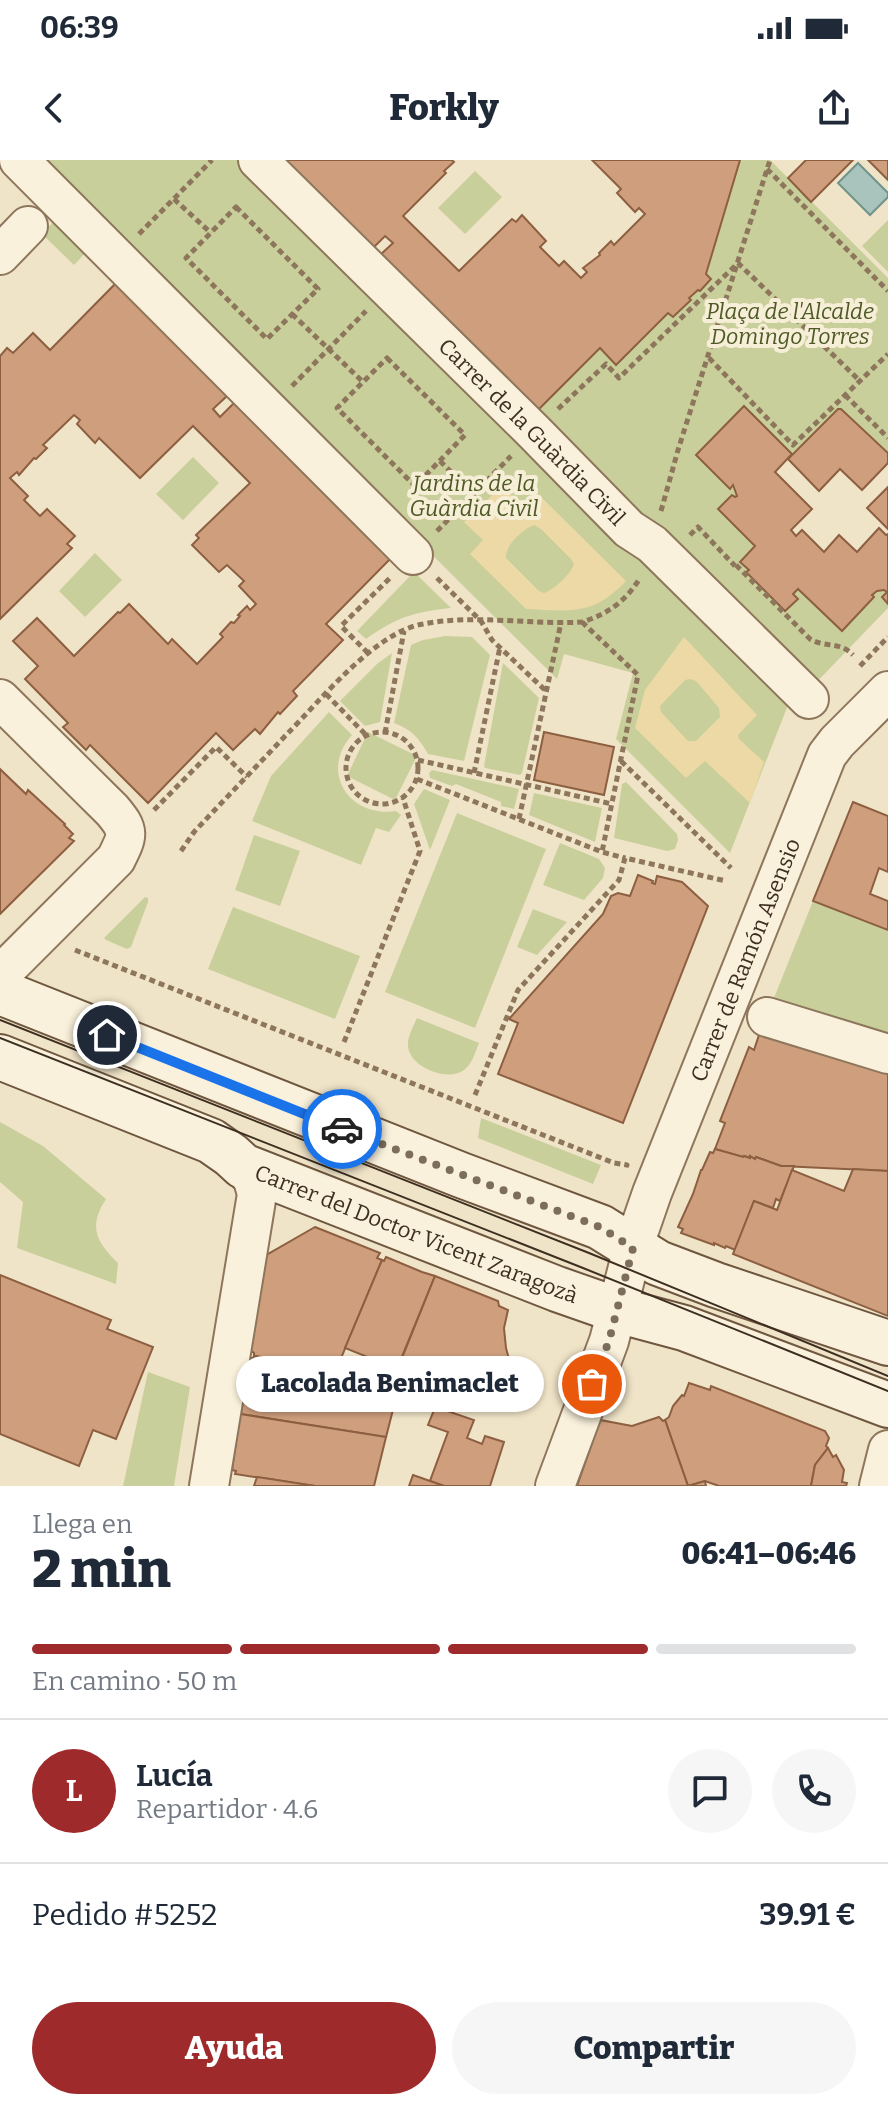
<!DOCTYPE html>
<html lang="es">
<head>
<meta charset="utf-8">
<style>
	:root { --surface:#fff; --page:#f6f6f7; --text:#1f2937; --muted:#747a83; --line:#e0e1e3; --accent:#9e2a2b }
	body { margin:0; font-family:Bitter,serif; background:var(--page); color:var(--text); height:100vh; display:flex; flex-direction:column; font-size:30px; white-space:nowrap }
	* { box-sizing:border-box; margin:0 }
	p { font-size:26px; color:var(--muted) }
	.icon { flex:none; width:44px; height:44px; fill:none; stroke:currentColor; stroke-width:2; stroke-linecap:round; stroke-linejoin:round }
	.map { position:relative; height:1326px; overflow:hidden }
	.panel { display:flex; flex-direction:column; background:var(--surface); flex:1 }
	.panel>* { flex:none }
	.pin { position:absolute; display:grid; place-items:center; width:68px; height:68px; color:#fff; margin:-34px; border:4px solid #fff; border-radius:50%; box-shadow:0 2px 8px #0007 }
	.courier { position:absolute; display:grid; place-items:center; width:80px; height:80px; margin:-40px; border:6px solid #1a73e8; border-radius:50%; background:#fff; color:#222; box-shadow:0 2px 10px #0007 }
	.bubble { position:absolute; height:56px; border-radius:28px; background:var(--surface); box-shadow:0 2px 6px #0004; font-size:26px; font-weight:800; line-height:56px; text-align:center }
	.summary em { font-style:normal; font-weight:800 }
	.summary div { display:flex; flex-direction:column-reverse }
	.summary { display:flex; align-items:center; justify-content:space-between; height:136px; padding:0 32px }
	h1 { font-size:52px; font-weight:800; line-height:60px }
	.bar { display:grid; grid-template-columns:repeat(4,1fr); gap:12px 8px; align-content:center; height:96px; padding:0 32px }
	.bar i { height:10px; border-radius:6px; background:var(--line) }
	.bar .active { background:var(--accent) }
	.bar p { grid-column:span 4 }
	.line { display:flex; align-items:center; gap:20px; padding:0 32px; border-top:2px solid var(--line) }
	.line div { flex:1 }
	.round { display:grid; place-items:center; flex:none; width:84px; height:84px; border-radius:42px; background:var(--page) }
	.button { display:flex; gap:16px; margin-top:auto; padding:16px 32px }
	.button a { flex:1; height:92px; border-radius:48px; background:var(--accent); color:#fff; font-size:32px; font-weight:800; line-height:92px; text-align:center }
	.button a+a { background:var(--page); color:var(--text) }
	.status { display:flex; justify-content:space-between; align-items:center; height:56px; padding:0 40px; background:var(--surface); direction:ltr }
	.status svg { height:22px; fill:currentColor }
	header { display:flex; justify-content:space-between; align-items:center; height:104px; padding:0 32px; background:var(--surface); font-size:36px; font-weight:800 }
	.map>svg:first-child { display:block }
</style>
</head>
<body>
<div class="status"><b>06:39</b><svg viewBox="0 0 49 12"><path d="M0 12V9h3v3zM5 12V6h3v6zM10 12V3h3v9zM15 12V0h3v12zM26 1h20v11H26zM47 4h2v5h-2z"/></svg></div>
<header><svg class="icon" aria-label="back" viewBox="0 0 24 24"><path d="M15 5l-7 7 7 7"/></svg>Forkly<svg class="icon" aria-label="share" viewBox="0 0 24 24"><path d="M12 15V3M7 8l5-5 5 5M5 13v7h14v-7"/></svg></header>
<div class="map">
<svg width="888" height="1326" viewBox="0 0 888 1326">
	<rect width="100%" height="100%" fill="#f0e4c8"/>
	<g fill="#c9cf9b">
		<polygon points="35,0 240,0 699,454 788,545 730,693 616,579 633,513 564,494 557,519"/>
		<polygon points="740,0 770,0 888,118 888,293 840,248 786,299 745,333 786,441 803,424 878,424 888,433 888,448 809,530 531,257 600,188 617,204 706,115"/>
		<polygon points="475,11 502,37 465,74 438,48"/>
		<polygon points="58,57 90,88 74,105 42,74"/>
		<polygon points="888,60 888,112 862,86"/>
		<polygon points="193,297 219,323 183,360 156,334"/>
		<polygon points="95,393 122,420 85,457 59,431"/>
		<path d="M 415,413 L 451,448 C 414,452 397,457 366,479 L 357,471 L 411,415 Z"/>
		<path d="M 445,476 L 472,477 L 490,495 L 464,601 L 428,594 C 419,578 411,569 394,563 L 411,485 L 423,480 Z"/>
		<polygon points="392,493 380,562 365,566 340,541 377,504"/>
		<polygon points="503,503 539,538 522,613 520,615 485,608 484,606"/>
		<path d="M 329,552 L 352,575 C 319,612 349,658 396,651 L 401,655 L 389,672 L 376,668 L 361,705 L 252,661 L 271,616 Z"/>
		<polygon points="368,572 417,596 395,640 347,616"/>
		<polygon points="432,610 519,629 514,649 501,646 501,642 456,624 452,626 430,618 429,613"/>
		<polygon points="626,622 677,674 678,680 675,689 667,691 614,678 622,624"/>
		<polygon points="424,629 450,640 430,690 414,644"/>
		<polygon points="534,633 602,648 595,682 529,655"/>
		<polygon points="457,653 546,689 475,868 385,832"/>
		<polygon points="254,675 300,691 280,746 235,730"/>
		<polygon points="560,683 599,699 605,708 603,718 584,740 543,725"/>
		<polygon points="145,737 148,738 148,742 131,787 127,789 106,780 104,778"/>
		<polygon points="813,741 888,770 888,907 797,886 759,875"/>
		<polygon points="233,747 360,796 335,859 208,809"/>
		<polygon points="533,749 567,762 537,795 517,787"/>
		<path d="M 417,858 L 479,883 C 475,892 473,903 464,910 C 448,922 411,908 408,887 C 407,877 413,867 417,858 Z"/>
		<polygon points="481,958 601,1005 593,1024 478,978"/>
		<path d="M 0,962 L 43,986 L 106,1039 C 104,1043 101,1046 100,1050 C 89,1073 103,1088 118,1103 L 116,1124 L 17,1088 L 23,1042 L 0,1022 Z"/>
		<polygon points="148,1212 190,1227 174,1326 123,1326"/>
	</g>
	<g fill="#ecd9a5" fill-rule="evenodd">
		<path d="M 502,326 L 521,345 L 535,331 L 626,421 C 593,456 571,451 526,449 L 470,394 L 483,380 L 464,362 ZM 534,365 L 541,369 L 571,399 L 574,404 C 570,415 555,429 544,433 L 539,431 L 506,398 C 505,385 522,370 534,365 Z"/>
		<path d="M 684,477 L 757,555 L 738,575 L 739,579 L 764,602 L 750,643 L 705,601 L 686,618 L 635,568 L 645,530 ZM 690,519 L 696,521 L 719,548 L 720,557 L 696,581 L 688,581 L 661,552 L 660,546 L 685,520 Z"/>
	</g>
	<polygon fill="#a9c4bc" stroke="#6f938a" stroke-width="2" points="858,3 888,33 888,37 870,55 838,23"/>
	<g fill="#cf9f7d" stroke="#8d5f41" stroke-width="2" fill-rule="evenodd">
		<path d="M 273,0 L 452,0 L 454,2 L 444,11 L 446,13 L 403,56 L 459,111 L 512,59 L 516,62 L 522,55 L 546,81 L 540,87 L 559,106 L 564,101 L 581,118 L 587,112 L 583,108 L 600,95 L 599,93 L 611,81 L 614,85 L 645,54 L 639,48 L 635,52 L 617,33 L 621,29 L 592,0 L 740,0 L 706,114 L 711,119 L 700,131 L 698,130 L 689,138 L 691,140 L 673,157 L 668,153 L 616,205 L 600,188 L 531,257 ZM 385,76 L 393,83 L 379,96 L 372,89 Z"/>
		<polygon points="806,0 853,0 811,42 788,18"/>
		<polygon points="868,0 888,0 888,20"/>
		<path d="M 118,121 L 394,395 L 326,464 L 343,480 L 293,531 L 297,536 L 280,554 L 278,552 L 260,574 L 255,569 L 233,590 L 216,573 L 148,643 L 90,585 L 86,590 L 63,567 L 68,563 L 25,519 L 38,506 L 13,481 L 37,458 L 74,496 L 118,452 L 120,453 L 129,444 L 168,484 L 172,479 L 197,504 L 223,477 L 220,474 L 231,462 L 234,463 L 240,456 L 238,455 L 247,446 L 250,450 L 256,444 L 239,426 L 244,421 L 227,405 L 219,412 L 192,385 L 199,378 L 196,375 L 250,323 L 193,266 L 140,318 L 99,278 L 95,283 L 77,264 L 80,260 L 74,255 L 43,285 L 47,288 L 36,299 L 34,298 L 19,315 L 17,312 L 10,318 L 28,336 L 24,340 L 40,356 L 47,349 L 75,376 L 67,384 L 72,388 L 0,459 L 0,196 L 7,188 L 13,193 L 33,173 L 50,190 ZM 227,236 L 234,243 L 220,257 L 213,249 Z"/>
		<polygon points="744,246 792,294 775,312 812,349 791,370 796,376 802,370 824,392 839,375 857,392 879,368 886,375 888,374 888,444 882,437 887,432 884,430 877,431 872,435 874,437 842,471 798,429 793,434 798,439 785,451 746,412 749,410 740,402 755,386 718,349 732,335 735,337 737,336 733,325 730,329 696,295"/>
		<polygon points="838,249 841,249 888,293 888,303 862,330 840,309 819,331 788,299"/>
		<polygon points="888,327 888,369 867,348"/>
		<polygon points="544,572 614,587 604,635 534,620"/>
		<polygon points="0,609 26,634 28,630 65,664 64,665 73,674 69,678 74,681 0,754"/>
		<polygon points="853,642 888,656 888,712 879,708 870,734 888,741 888,770 813,741"/>
		<polygon points="638,715 653,721 652,723 655,724 657,716 682,722 708,746 623,963 498,914 518,863 509,859 603,754 611,736 618,733 630,736"/>
		<polygon points="759,875 797,886 798,881 888,907 888,1011 781,1006 756,997 755,999 750,996 750,998 744,996 743,997 715,989 725,963 720,961 749,887 754,890"/>
		<polygon points="715,989 743,997 744,996 750,998 750,996 755,999 756,997 781,1006 794,1006 780,1041 776,1039 773,1048 754,1041 735,1090 726,1086 725,1088 714,1083 714,1085 681,1073 683,1069 678,1067 693,1034 701,1010 702,1010 710,992 713,993"/>
		<polygon points="853,1009 888,1011 888,1156 733,1094 754,1041 777,1050 792,1010 844,1031"/>
		<polygon points="315,1067 380,1093 377,1098 382,1100 337,1208 254,1196 254,1193 249,1189 263,1097"/>
		<polygon points="386,1097 422,1112 435,1116 397,1209 345,1188 382,1100 384,1101"/>
		<polygon points="0,1115 111,1160 107,1169 153,1187 116,1279 93,1270 79,1306 0,1274"/>
		<polygon points="435,1116 498,1141 499,1146 508,1150 504,1168 506,1188 510,1203 518,1218 514,1220 518,1224 457,1239 453,1253 444,1250 450,1235 442,1231 436,1247 394,1233 400,1217 404,1220 407,1212 398,1208"/>
		<polygon points="254,1196 337,1208 329,1226 397,1234 386,1277 241,1254 249,1198 253,1198"/>
		<polygon points="689,1223 710,1230 711,1226 825,1271 829,1278 826,1286 828,1288 815,1305 811,1326 719,1326 705,1321 688,1326 665,1260 669,1257 673,1246 682,1235 684,1236"/>
		<polygon points="397,1234 474,1260 467,1278 482,1284 485,1276 504,1282 490,1326 444,1326 430,1321 448,1272 428,1265 434,1250 419,1245 417,1250 395,1242"/>
		<polygon points="240,1254 386,1277 374,1326 315,1326 235,1314 236,1311 232,1310"/>
		<polygon points="659,1257 663,1261 665,1260 688,1326 705,1321 706,1326 577,1326 600,1260 632,1266"/>
		<polygon points="828,1288 833,1297 836,1295 844,1310 842,1322 847,1323 846,1326 811,1326 815,1305"/>
		<polygon points="413,1315 430,1321 444,1326 409,1326"/>
		<polygon points="257,1317 264,1318 315,1326 254,1326"/>
	</g>
	<g fill="none" stroke-linecap="round" stroke-linejoin="round">
		<g stroke="#8d765c" stroke-width="42">
			<g id="street">
				<polyline points="19,0 413,395"/>
				<path id="s1" d="M 258,0 L 534,272 L 629,369 L 652,384 L 809,539"/>
				<polyline points="0,95 28,66"/>
				<path d="M 0,539 L 112,650 C 130,671 128,675 116,699 L 0,815"/>
				<polyline points="767,857 888,894"/>
				<polyline points="209,1326 257,1034 253,1020 243,1006"/>
				<path id="s2" d="M 555,1326 L 609,1181 L 633,1088 L 652,1033 L 827,595 L 837,582 L 888,531"/>
				<polyline points="879,1326 888,1290"/>
			</g>
		</g>
		<g stroke="#6f573f" stroke-width="48">
			<g id="secondary">
				<polyline points="0,832 461,1015 600,1067 658,1103 716,1125 888,1183"/>
				<path id="s3" d="M 0,897 L 211,981 L 231,995 L 243,1006 L 557,1129 L 617,1150 L 684,1168 L 888,1245"/>
			</g>
		</g>
		<g stroke="#8d765c" stroke-width="5" stroke-dasharray="6 4" stroke-linecap="butt">
			<polyline points="767,9 888,131"/>
			<polyline points="174,39 211,73"/>
			<polygon points="236,47 318,129 267,179 186,98"/>
			<polyline points="139,74 212,0"/>
			<polyline points="292,154 363,222"/>
			<polygon points="387,198 465,275 415,326 337,248"/>
			<polyline points="709,198 793,285 888,194"/>
			<polyline points="292,226 366,151"/>
			<polyline points="845,235 888,278"/>
			<polyline points="558,249 606,204 619,218 738,103 860,221"/>
			<polyline points="440,301 473,334"/>
			<polyline points="661,351 678,290 770,0"/>
			<polyline points="437,371 511,296"/>
			<polyline points="690,375 698,367 735,406"/>
			<path d="M 736,405 L 810,479 C 825,488 840,481 853,495"/>
			<polyline points="437,418 481,461 492,480 546,531"/>
			<polyline points="582,462 638,515 602,692"/>
			<polyline points="368,493 341,466 390,418"/>
			<polyline points="860,506 888,477"/>
			<polyline points="326,534 367,576"/>
			<circle cx="382" cy="608" r="36"/>
			<polyline points="385,573 404,471"/>
			<polyline points="418,600 612,644"/>
			<polyline points="621,601 731,708"/>
			<polyline points="474,613 500,487"/>
			<polyline points="417,619 602,692 625,698"/>
			<polyline points="154,650 216,587 247,617"/>
			<polyline points="519,659 561,463"/>
			<path d="M 181,691 L 194,672 C 225,639 256,607 287,574 C 321,540 375,472 423,464 C 475,454 530,465 582,462 C 608,454 626,441 640,418"/>
			<polyline points="75,790 614,1003 627,1005 626,1007"/>
			<polyline points="344,882 420,691 403,638"/>
			<polyline points="475,935 518,830 619,720 625,698 726,721"/>
		</g>
		<use href="#street" stroke="#faf1dc" stroke-width="38"/>
		<use href="#secondary" stroke="#faf1dc" stroke-width="44"/>
		<g stroke="#3d2e20" stroke-width="2">
			<polyline points="0,860 589,1093 888,1216"/>
			<polyline points="0,878 583,1108 888,1231"/>
		</g>
	</g>
	<g fill="none" stroke-linecap="round" stroke-linejoin="round">
		<polyline stroke="#7c6e5b" stroke-width="8" stroke-dasharray="0 14.4" points="342,969 600,1067 633,1088 609,1181 592,1224"/>
		<polyline stroke="#1a73e8" stroke-width="10" points="107,875 342,969"/>
	</g>
	<g text-anchor="middle" stroke-width="8" stroke-linejoin="round" paint-order="stroke">
		<g font-size="22" font-style="italic" fill="#4d5a26" stroke="#f7eed8">
			<text x="790" y="159">Plaça de l'Alcalde<tspan x="790" dy="25">Domingo Torres</tspan></text>
			<text x="474" y="331">Jardins de la<tspan x="474" dy="25">Guàrdia Civil</tspan></text>
		</g>
		<g font-size="22" fill="#3d2e20" stroke="#f7eed8">
			<text dy="8" stroke="none"><textPath href="#s1" startOffset="386">Carrer de la Guàrdia Civil</textPath></text>
			<text dy="8" stroke="none"><textPath href="#s2" startOffset="560">Carrer de Ramón Asensio</textPath></text>
			<text dy="8" stroke="none"><textPath href="#s3" startOffset="454">Carrer del Doctor Vicent Zaragozà</textPath></text>
		</g>
	</g>
</svg>
<div class="pin" style="left:592px;top:1224px;background:#ea580c"><svg class="icon" aria-label="bag" viewBox="0 0 24 24"><path d="M5 8h14l-1 12H6zM9 8a3 3 0 0 1 6 0"/></svg></div>
<div class="pin" style="left:107px;top:875px;background:#1f2937"><svg class="icon" aria-label="home" viewBox="0 0 24 24"><path d="M3 11l9-7 9 7M6 9v11h12V9"/></svg></div>
<div class="courier" style="left:342px;top:969px"><svg class="icon" aria-label="car" viewBox="0 0 24 24"><path d="M5 17H2v-5l4-1 3-4h7l3 4 3 1v5h-3M9 17h6M6 11h13"/><circle cx="7" cy="17" r="2"/><circle cx="17" cy="17" r="2"/></svg></div>
<div class="bubble" style="left:236px;top:1196px;width:308px">Lacolada Benimaclet</div>
</div>
<section class="panel">
<div class="summary"><div><h1>2 min</h1><p>Llega en</p></div><em>06:41–06:46</em></div>
<div class="bar"><i class="active"></i><i class="active"></i><i class="active"></i><i></i><p>En camino · 50 m</p></div>
<div class="line" style="height:144px"><b class="round" style="background:var(--accent);color:#fff">L</b><div><b>Lucía</b><p>Repartidor · 4.6</p></div><a class="round"><svg class="icon" aria-label="chat" viewBox="0 0 24 24"><path d="M4 5h16v11H9l-5 4z"/></svg></a><a class="round"><svg class="icon" aria-label="phone" viewBox="0 0 24 24"><path d="M5 4h4l2 5-3 2q2 4 5 5l2-3 5 2v4C11 20 4 13 5 4z"/></svg></a></div>
<div class="line" style="height:104px"><div>Pedido #5252</div><b>39.91 €</b></div>
<div class="button"><a>Ayuda</a><a>Compartir</a></div>
</section>
</body>
</html>
